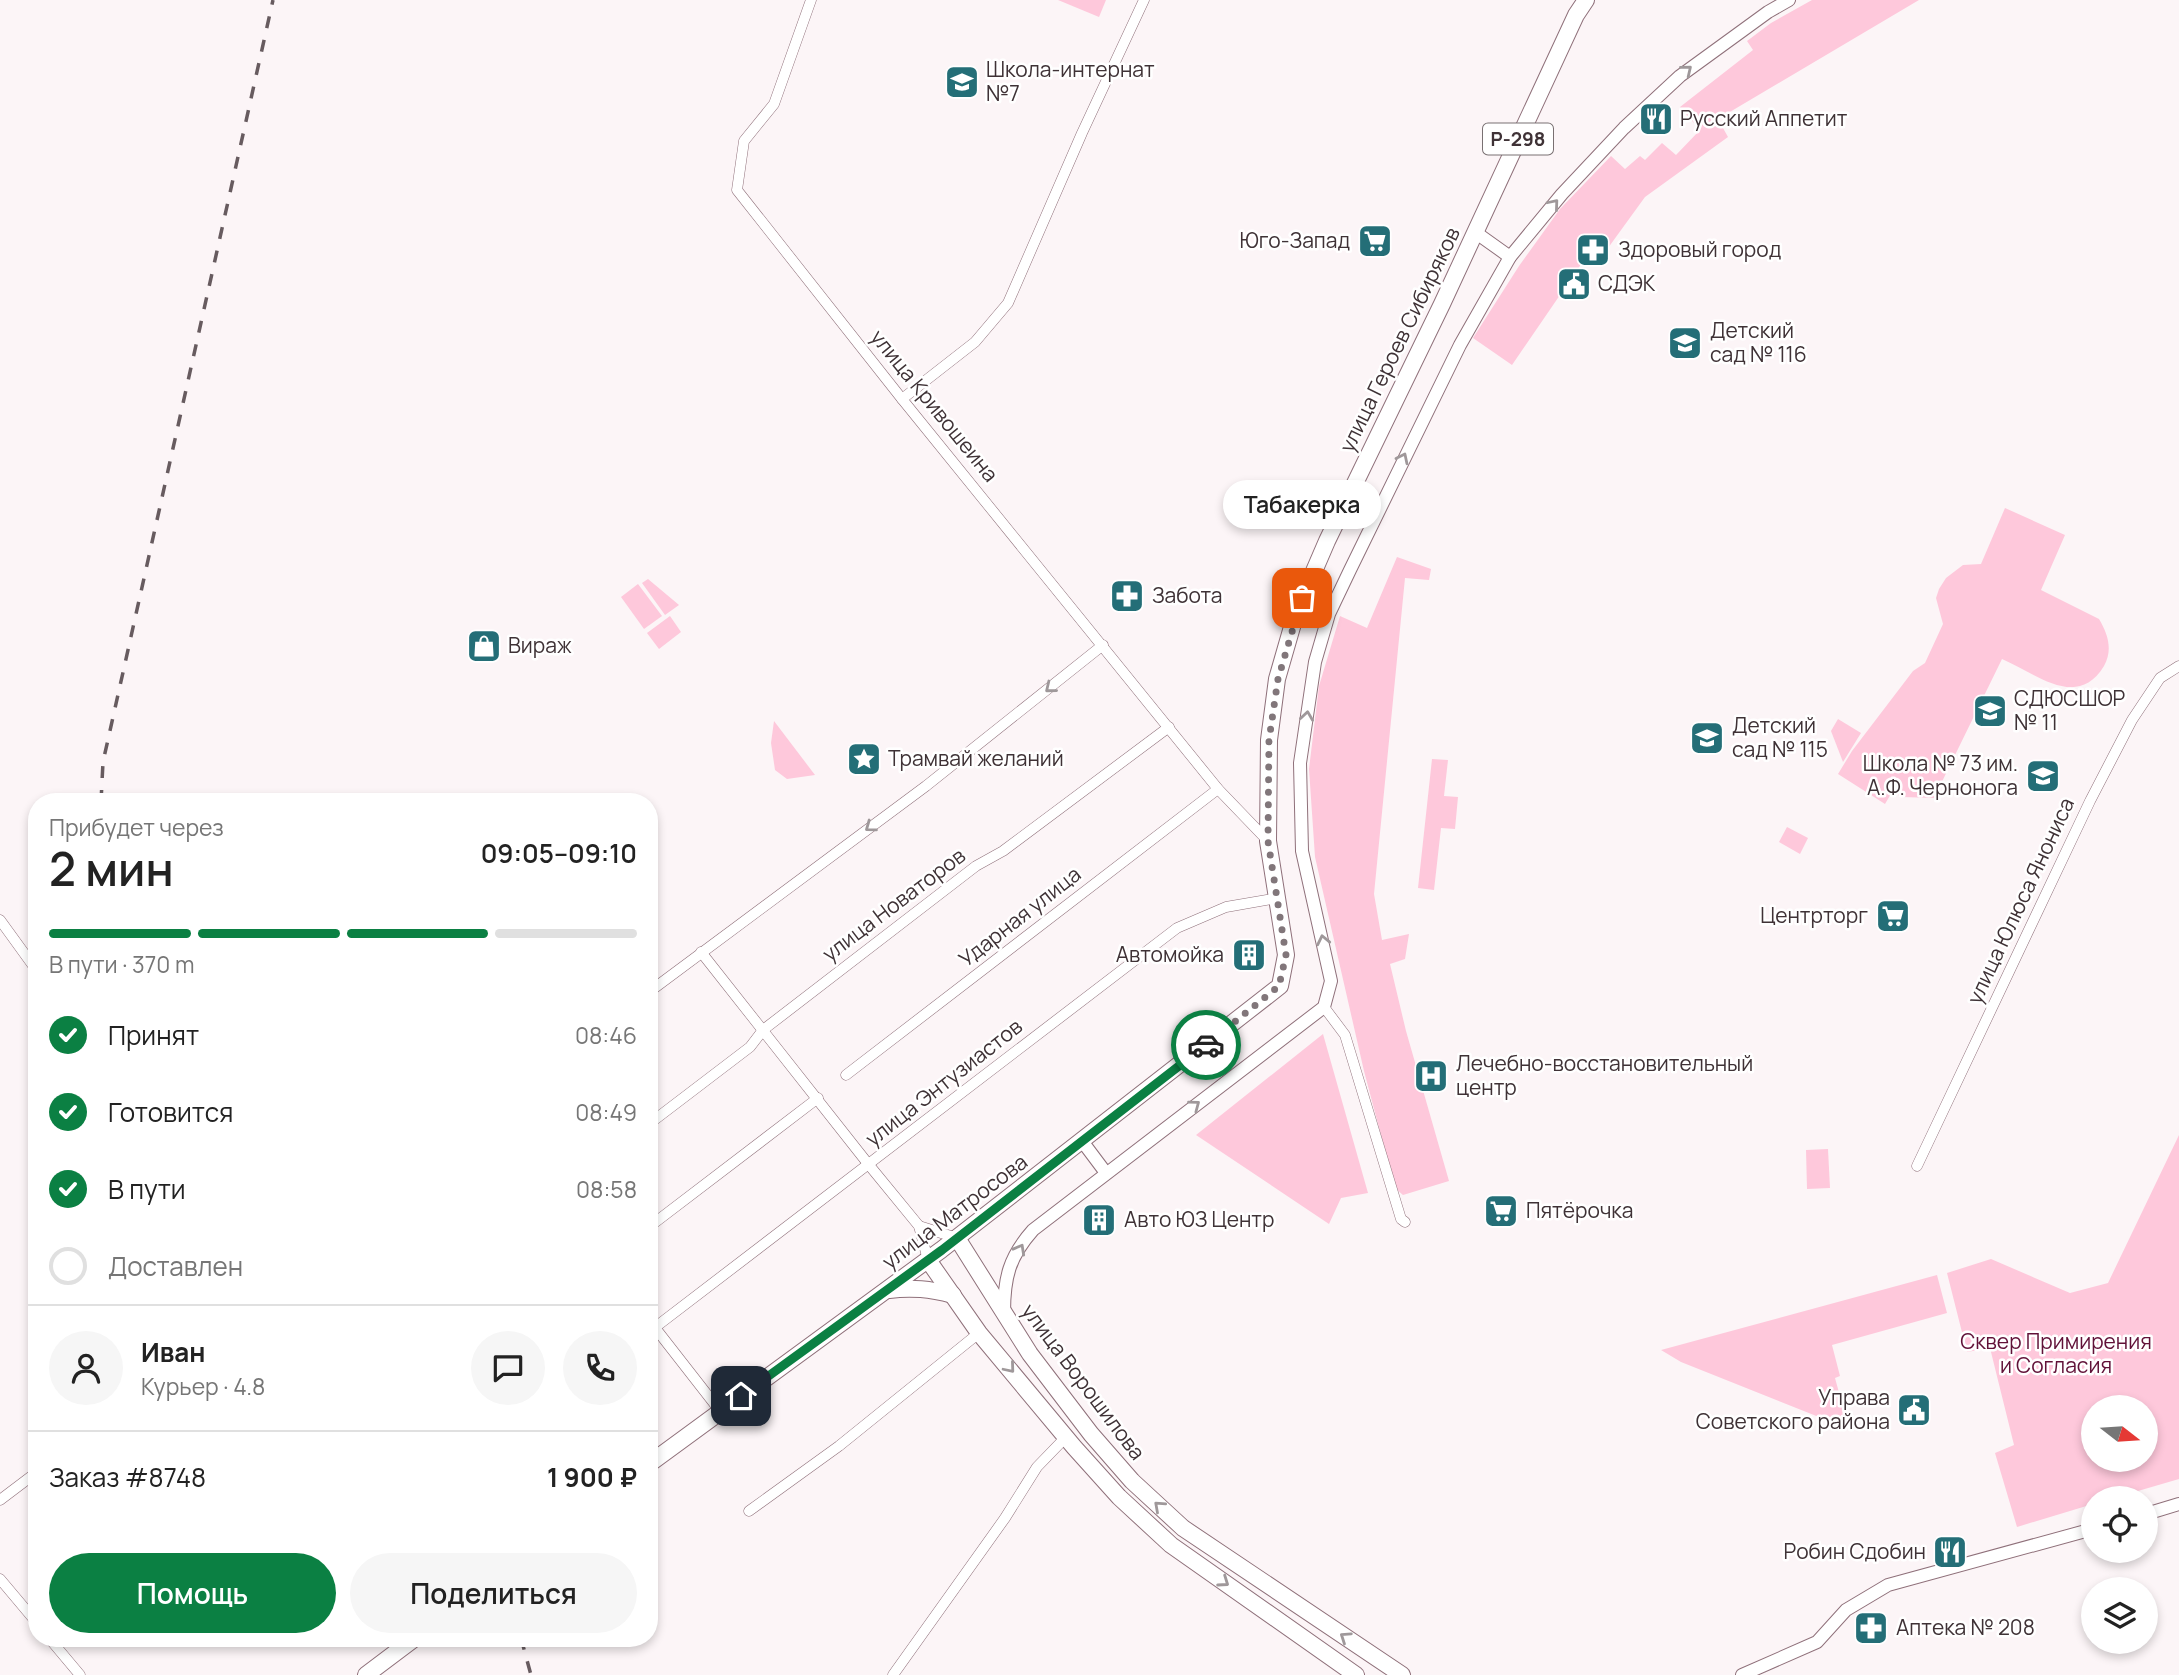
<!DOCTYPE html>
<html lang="ru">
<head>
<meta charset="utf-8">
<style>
	:root { --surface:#fff; --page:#f6f6f6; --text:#222; --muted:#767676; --line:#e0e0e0; --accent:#0b8043 }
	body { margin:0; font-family:Manrope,sans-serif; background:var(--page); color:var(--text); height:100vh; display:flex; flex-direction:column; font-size:26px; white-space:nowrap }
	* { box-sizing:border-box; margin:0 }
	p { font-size:23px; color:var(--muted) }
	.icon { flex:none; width:38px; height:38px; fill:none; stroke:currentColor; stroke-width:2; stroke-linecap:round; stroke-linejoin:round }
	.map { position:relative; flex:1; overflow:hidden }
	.panel { position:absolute; left:28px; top:793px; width:630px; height:854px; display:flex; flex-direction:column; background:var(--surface); border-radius:28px; box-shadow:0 4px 10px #0003 }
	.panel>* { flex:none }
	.needle { width:46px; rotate:107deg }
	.buttons { position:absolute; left:2081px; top:1395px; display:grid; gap:14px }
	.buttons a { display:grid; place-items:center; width:77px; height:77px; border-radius:50%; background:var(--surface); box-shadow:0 4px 10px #0003; font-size:35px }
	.pin { position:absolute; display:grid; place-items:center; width:60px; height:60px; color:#fff; margin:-30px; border-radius:14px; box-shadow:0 4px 10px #0006 }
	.courier { position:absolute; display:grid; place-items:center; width:70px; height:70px; margin:-35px; border:5px solid #0b8043; border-radius:50%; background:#fff; color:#222; box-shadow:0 2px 9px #0007 }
	.bubble { position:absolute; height:49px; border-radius:24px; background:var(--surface); box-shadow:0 4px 10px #0003; font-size:23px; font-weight:600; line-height:49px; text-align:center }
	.summary em { font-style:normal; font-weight:600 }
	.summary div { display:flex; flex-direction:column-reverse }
	.summary { display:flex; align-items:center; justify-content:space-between; height:119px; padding:0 21px }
	h1 { font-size:46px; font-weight:600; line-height:52px }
	.bar { display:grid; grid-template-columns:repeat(4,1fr); gap:10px 7px; align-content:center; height:84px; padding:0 21px }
	.bar i { height:9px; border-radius:5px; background:var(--line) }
	.bar .active { background:var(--accent) }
	.bar p { grid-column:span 4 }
	.line { display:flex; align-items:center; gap:18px; padding:0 21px; border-top:2px solid var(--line) }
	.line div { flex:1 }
	.round { display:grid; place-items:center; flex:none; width:74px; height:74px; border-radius:37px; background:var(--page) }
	ol { padding:0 21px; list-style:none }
	li { display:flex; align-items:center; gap:21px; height:77px }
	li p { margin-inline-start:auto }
	li .icon { padding:7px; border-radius:50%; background:var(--accent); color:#fff; stroke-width:4 }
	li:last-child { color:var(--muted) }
	li i { width:38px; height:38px; border:4px solid var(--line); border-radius:50% }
	.button { display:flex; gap:14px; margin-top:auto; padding:14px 21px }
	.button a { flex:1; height:80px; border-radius:42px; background:var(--accent); color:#fff; font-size:28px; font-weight:600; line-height:80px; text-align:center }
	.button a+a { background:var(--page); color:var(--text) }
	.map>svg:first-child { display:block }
</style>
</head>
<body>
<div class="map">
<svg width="2179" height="1675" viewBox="0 0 2179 1675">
	<rect width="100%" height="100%" fill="#fcf5f7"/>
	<g fill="#fec8db" fill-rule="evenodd">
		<polygon points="1058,0 1106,0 1099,17"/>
		<polygon points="1812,0 1919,0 1718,119 1728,137 1645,197 1608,248 1597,241 1512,365 1473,338 1519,266 1560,209 1611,156 1625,169 1640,156 1645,160 1662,143 1676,155 1700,130 1680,107 1753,50 1747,41 1771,23"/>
		<path d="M 2005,508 L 2065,535 L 2041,590 L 2099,619 C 2108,634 2113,650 2104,666 C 2077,710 2037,674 2002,659 L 1934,798 L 1902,797 L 1892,792 L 1885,804 L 1838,774 L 1852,751 L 1913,671 L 1925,663 L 1943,624 L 1936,598 L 1939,589 L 1946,578 L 1963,565 L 1981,564 Z"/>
		<polygon points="1397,557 1431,569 1429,580 1405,578 1374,894 1382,940 1409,934 1405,959 1390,964 1406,1031 1449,1181 1403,1195 1395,1188 1364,1071 1315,857 1309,769 1319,686 1340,616 1367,628"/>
		<polygon points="648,579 679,605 665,615 642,583"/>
		<polygon points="638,584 662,616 644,629 621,597"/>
		<polygon points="670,616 681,632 659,649 647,633"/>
		<polygon points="1838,719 1861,733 1843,762 1831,731"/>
		<polygon points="774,721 815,775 787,779 775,770 771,743"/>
		<polygon points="1432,759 1448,760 1444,796 1458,797 1455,829 1441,828 1434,890 1418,888"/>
		<polygon points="1787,827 1808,838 1800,854 1779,842"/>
		<polygon points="1323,1034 1368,1193 1341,1198 1329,1224 1196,1135"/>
		<path d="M 2179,1135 L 2179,1479 L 2114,1498 L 2093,1498 L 2093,1504 L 2017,1527 L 1995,1453 L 2014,1445 L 1990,1348 L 1967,1352 L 1947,1273 L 1991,1259 L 2070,1293 L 2108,1283 ZM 2093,1407 L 2146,1407 L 2146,1460 L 2093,1460 Z"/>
		<polygon points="1828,1149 1830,1188 1807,1189 1806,1150"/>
		<polygon points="1937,1275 1947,1313 1832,1345 1840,1376 1835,1378 1849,1429 1681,1362 1661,1350"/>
	</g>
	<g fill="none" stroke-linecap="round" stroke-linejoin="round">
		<g stroke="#8f707a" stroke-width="11">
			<g id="minor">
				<polyline points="811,0 774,104 744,141 737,190 902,399 1218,789 1268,841"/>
				<polyline points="902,399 975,342 1008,303 1082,133 1144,0"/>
				<polyline points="0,920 37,971"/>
				<polyline points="701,952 869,1165 919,1226 928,1260"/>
				<polyline points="649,992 926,786 1103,645"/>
				<polyline points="1324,1007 1345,1035 1401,1219 1405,1222"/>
				<polyline points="846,1075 1218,789"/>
				<polyline points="649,1124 750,1047 763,1030 976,866 1003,851 1169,727"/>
				<polyline points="1917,1166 2090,801 2132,720 2160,678 2179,666"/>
				<polyline points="919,1226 957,1238"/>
				<polyline points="649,1227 818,1098"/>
				<polyline points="649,1320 720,1411"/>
				<polyline points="649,1332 1177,928 1226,907 1278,898"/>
				<polyline points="0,1500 37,1472"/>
				<polyline points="749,1511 839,1446 979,1333"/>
				<polyline points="0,1579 37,1623"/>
				<polyline points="49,1638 80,1675"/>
				<polyline points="893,1675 1005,1518 1037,1467 1066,1437"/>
			</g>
		</g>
		<g stroke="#8f707a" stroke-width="14">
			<g id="tertiary">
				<polyline points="1475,232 1510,257"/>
				<polyline points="1082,1141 1106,1173"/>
				<path d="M 1004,1313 C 1004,1278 1009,1257 1033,1230 L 1324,1007 L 1331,981 L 1302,851 L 1300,763 L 1315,662 L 1329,614 L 1350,570 L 1460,345 L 1510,257 L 1562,194 L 1624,128 L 1680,76 L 1768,12 L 1789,0"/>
				<polyline points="2146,1514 2179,1504"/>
				<polyline points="1742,1675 1817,1642 1846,1610 1888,1585 2093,1529"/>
			</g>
		</g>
		<g stroke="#8f707a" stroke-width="18">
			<g id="primary">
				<polyline points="957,1238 1030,1354 1091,1434 1132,1481 1183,1528 1402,1675"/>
				<polyline points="928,1260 979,1333 1074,1447 1119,1497 1171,1545 1356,1675"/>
			</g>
		</g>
		<g stroke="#8f707a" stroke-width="18">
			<g id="trunk">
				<path d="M 889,1290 C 912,1287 930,1289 953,1295"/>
				<polyline points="649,1464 941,1250 1280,986 1286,955 1268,841 1269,740 1277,679 1296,613 1327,541 1442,304 1576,15 1586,0"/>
				<polyline points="366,1675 415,1638"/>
			</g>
		</g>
		<use href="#minor" stroke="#fff" stroke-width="10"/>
		<use href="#tertiary" stroke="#fff" stroke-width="12"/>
		<use href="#primary" stroke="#fff" stroke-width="16"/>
		<use href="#trunk" stroke="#fff" stroke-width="16"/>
		<g stroke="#675b5f" stroke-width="3.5" stroke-dasharray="12 12" stroke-linecap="butt">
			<polyline points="101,802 103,762 273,0"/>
			<polyline points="521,1638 531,1675"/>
		</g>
	</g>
	<defs><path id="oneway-chevron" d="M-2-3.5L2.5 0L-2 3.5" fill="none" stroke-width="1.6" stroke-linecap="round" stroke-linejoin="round" transform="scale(1.75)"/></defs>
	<g stroke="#9f989a">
		<use href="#oneway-chevron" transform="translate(1687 70) rotate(-39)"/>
		<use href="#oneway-chevron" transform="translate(1554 204) rotate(-50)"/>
		<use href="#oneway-chevron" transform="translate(1403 458) rotate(-64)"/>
		<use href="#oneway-chevron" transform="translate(1050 688) rotate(141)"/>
		<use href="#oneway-chevron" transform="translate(1307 716) rotate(-82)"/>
		<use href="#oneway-chevron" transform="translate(870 827) rotate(144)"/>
		<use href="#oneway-chevron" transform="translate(1323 940) rotate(-102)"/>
		<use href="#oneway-chevron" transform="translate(1195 1105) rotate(-37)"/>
		<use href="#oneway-chevron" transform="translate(1020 1249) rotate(-61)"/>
		<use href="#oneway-chevron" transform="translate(1010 1368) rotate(50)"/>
		<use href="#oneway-chevron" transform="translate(1159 1506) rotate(-138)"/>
		<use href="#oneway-chevron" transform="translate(1224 1582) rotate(35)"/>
		<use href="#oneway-chevron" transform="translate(1345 1637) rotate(-146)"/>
	</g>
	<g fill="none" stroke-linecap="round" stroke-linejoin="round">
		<polyline stroke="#81767a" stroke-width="7" stroke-dasharray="0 12.6" points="1206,1045 1279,986 1286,955 1268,841 1269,740 1278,679 1302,598"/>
		<polyline stroke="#0b8043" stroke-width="9" points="741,1396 942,1250 1206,1045"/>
	</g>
	<defs>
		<g id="school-square" transform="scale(1.75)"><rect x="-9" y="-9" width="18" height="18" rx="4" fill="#246e77" stroke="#fff"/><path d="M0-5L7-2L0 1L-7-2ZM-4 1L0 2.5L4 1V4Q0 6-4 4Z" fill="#fff"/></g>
		<g id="restaurant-square" transform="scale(1.75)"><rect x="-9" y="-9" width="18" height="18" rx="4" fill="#246e77" stroke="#fff"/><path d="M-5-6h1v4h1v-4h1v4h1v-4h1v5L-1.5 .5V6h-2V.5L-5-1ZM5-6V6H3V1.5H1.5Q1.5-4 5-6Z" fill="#fff"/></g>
		<g id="supermarket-square" transform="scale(1.75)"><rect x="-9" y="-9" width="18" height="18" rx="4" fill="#246e77" stroke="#fff"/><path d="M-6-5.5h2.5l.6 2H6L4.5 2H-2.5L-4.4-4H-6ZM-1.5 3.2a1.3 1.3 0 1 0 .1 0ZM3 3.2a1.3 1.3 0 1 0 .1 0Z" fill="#fff"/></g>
		<g id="pharmacy-square" transform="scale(1.75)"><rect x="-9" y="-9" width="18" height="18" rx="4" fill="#246e77" stroke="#fff"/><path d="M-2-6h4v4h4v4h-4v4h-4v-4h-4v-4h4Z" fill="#fff"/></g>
		<g id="civic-square" transform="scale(1.75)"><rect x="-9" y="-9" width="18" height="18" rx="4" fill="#246e77" stroke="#fff"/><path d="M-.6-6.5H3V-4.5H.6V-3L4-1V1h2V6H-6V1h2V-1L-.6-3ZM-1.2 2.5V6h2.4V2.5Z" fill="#fff"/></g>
		<g id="shop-square" transform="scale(1.75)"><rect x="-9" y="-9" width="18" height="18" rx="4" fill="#246e77" stroke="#fff"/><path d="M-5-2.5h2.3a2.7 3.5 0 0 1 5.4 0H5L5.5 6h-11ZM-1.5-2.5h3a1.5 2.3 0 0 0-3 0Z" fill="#fff"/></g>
		<g id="sight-square" transform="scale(1.75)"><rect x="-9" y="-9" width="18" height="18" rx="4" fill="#246e77" stroke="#fff"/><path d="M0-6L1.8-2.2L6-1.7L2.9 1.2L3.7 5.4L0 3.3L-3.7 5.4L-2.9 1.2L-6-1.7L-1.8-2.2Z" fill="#fff"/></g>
		<g id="building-square" transform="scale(1.75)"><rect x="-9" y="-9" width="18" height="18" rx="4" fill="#246e77" stroke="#fff"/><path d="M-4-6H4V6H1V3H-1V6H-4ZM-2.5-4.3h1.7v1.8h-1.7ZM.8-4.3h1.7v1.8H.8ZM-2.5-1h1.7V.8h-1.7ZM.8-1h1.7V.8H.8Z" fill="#fff"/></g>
		<g id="hospital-square" transform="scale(1.75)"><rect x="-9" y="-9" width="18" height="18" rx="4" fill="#246e77" stroke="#fff"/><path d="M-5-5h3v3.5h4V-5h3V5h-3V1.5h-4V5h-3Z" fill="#fff"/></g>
	</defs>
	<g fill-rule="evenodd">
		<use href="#school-square" x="962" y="82"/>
		<use href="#restaurant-square" x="1656" y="119"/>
		<use href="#supermarket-square" x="1375" y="241"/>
		<use href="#pharmacy-square" x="1593" y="250"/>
		<use href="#civic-square" x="1574" y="284"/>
		<use href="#school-square" x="1685" y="343"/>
		<use href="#pharmacy-square" x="1127" y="596"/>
		<use href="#shop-square" x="484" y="646"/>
		<use href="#school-square" x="1990" y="711"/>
		<use href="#school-square" x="1707" y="738"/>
		<use href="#sight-square" x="864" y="759"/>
		<use href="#school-square" x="2043" y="776"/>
		<use href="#supermarket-square" x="1893" y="916"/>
		<use href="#building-square" x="1249" y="955"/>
		<use href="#hospital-square" x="1431" y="1076"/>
		<use href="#supermarket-square" x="1501" y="1211"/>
		<use href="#building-square" x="1099" y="1220"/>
		<use href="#civic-square" x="1914" y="1410"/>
		<use href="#restaurant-square" x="1950" y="1552"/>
		<use href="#pharmacy-square" x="1871" y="1628"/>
	</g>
	<g text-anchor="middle" stroke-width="5" stroke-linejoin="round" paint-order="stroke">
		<rect fill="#fff" stroke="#797072" stroke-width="2" x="1483" y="123.5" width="70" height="31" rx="5"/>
		<g font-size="19" font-weight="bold" fill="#3f3236">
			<text x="1518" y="146">Р-298</text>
		</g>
		<g font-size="21" fill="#3f3236" stroke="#fff" text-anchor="start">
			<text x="986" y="77">Школа-интернат<tspan x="986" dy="24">№7</tspan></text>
			<text x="1680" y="126">Русский Аппетит</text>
			<text x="1350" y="248" text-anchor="end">Юго-Запад</text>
			<text x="1618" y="257">Здоровый город</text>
			<text x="1598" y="291">СДЭК</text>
			<text x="1710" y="338">Детский<tspan x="1710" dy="24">сад № 116</tspan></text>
			<text x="1152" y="603">Забота</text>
			<text x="508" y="653">Вираж</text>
			<text x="2014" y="706">СДЮСШОР<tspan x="2014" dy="24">№ 11</tspan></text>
			<text x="1732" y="733">Детский<tspan x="1732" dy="24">сад № 115</tspan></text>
			<text x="888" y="766">Трамвай желаний</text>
			<text x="2018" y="771" text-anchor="end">Школа № 73 им.<tspan x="2018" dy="24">А.Ф. Чернонога</tspan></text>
			<text x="1868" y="923" text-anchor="end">Центрторг</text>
			<text x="1224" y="962" text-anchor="end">Автомойка</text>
			<text x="1456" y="1071">Лечебно-восстановительный<tspan x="1456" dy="24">центр</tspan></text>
			<text x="1526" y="1218">Пятёрочка</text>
			<text x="1124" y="1227">Авто ЮЗ Центр</text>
			<text x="1890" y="1405" text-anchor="end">Управа<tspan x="1890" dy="24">Советского района</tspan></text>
			<text x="1926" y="1559" text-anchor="end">Робин Сдобин</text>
			<text x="1896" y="1635">Аптека № 208</text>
		</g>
		<g font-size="21" fill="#3f3236" stroke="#fff">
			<text transform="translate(1400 340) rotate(-64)" y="7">улица Героев Сибиряков</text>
			<text transform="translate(934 406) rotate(51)" y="7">улица Кривошеина</text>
			<text transform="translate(2021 901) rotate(-65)" y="7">улица Юлюса Янониса</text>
			<text transform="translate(894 905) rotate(-37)" y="7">улица Новаторов</text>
			<text transform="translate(1020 917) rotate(-38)" y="7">Ударная улица</text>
			<text transform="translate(944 1083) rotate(-38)" y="7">улица Энтузиастов</text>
			<text transform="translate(955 1212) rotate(-37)" y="7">улица Матросова</text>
			<text transform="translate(1083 1382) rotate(53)" y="7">улица Ворошилова</text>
		</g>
		<g font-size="21" fill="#611138" stroke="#fff">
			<text x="2056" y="1349">Сквер Примирения<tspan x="2056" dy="24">и Согласия</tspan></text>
		</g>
	</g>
</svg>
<div class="buttons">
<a><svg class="needle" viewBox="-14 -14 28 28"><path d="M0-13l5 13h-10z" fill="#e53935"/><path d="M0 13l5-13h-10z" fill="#767676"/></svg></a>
<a><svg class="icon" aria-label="locate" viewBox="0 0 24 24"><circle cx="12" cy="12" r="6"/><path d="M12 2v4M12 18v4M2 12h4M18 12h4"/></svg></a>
<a><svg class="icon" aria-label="layers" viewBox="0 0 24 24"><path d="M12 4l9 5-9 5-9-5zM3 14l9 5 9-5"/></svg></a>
</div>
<div class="pin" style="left:1302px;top:598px;background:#ea580c"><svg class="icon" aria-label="bag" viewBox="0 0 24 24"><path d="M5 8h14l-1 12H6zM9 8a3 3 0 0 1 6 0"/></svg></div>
<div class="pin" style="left:741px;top:1396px;background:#1f2937"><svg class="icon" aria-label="home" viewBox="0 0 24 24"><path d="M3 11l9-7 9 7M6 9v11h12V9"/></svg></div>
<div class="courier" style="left:1206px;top:1045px"><svg class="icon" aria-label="car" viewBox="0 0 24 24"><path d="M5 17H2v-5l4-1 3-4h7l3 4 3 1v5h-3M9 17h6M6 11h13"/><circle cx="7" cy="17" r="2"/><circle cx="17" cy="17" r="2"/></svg></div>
<div class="bubble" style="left:1223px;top:480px;width:158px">Табакерка</div>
<section class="panel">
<div class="summary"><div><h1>2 мин</h1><p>Прибудет через</p></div><em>09:05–09:10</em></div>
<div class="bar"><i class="active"></i><i class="active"></i><i class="active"></i><i></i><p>В пути · 370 m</p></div>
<ol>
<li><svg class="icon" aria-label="check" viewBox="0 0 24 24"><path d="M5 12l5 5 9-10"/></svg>Принят<p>08:46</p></li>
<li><svg class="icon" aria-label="check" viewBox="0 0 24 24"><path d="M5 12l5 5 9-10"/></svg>Готовится<p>08:49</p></li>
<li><svg class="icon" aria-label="check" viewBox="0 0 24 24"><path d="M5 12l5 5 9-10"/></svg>В пути<p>08:58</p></li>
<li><i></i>Доставлен</li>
</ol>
<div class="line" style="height:126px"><a class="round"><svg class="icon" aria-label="person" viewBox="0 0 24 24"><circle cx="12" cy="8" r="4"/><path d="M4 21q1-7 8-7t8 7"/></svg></a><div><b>Иван</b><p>Курьер · 4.8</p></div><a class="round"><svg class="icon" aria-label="chat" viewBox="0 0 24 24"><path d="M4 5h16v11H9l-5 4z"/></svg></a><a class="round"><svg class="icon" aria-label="phone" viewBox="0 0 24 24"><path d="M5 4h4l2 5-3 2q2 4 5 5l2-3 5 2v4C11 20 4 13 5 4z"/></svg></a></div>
<div class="line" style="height:91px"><div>Заказ #8748</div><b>1 900 ₽</b></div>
<div class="button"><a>Помощь</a><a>Поделиться</a></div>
</section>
</div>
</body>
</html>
